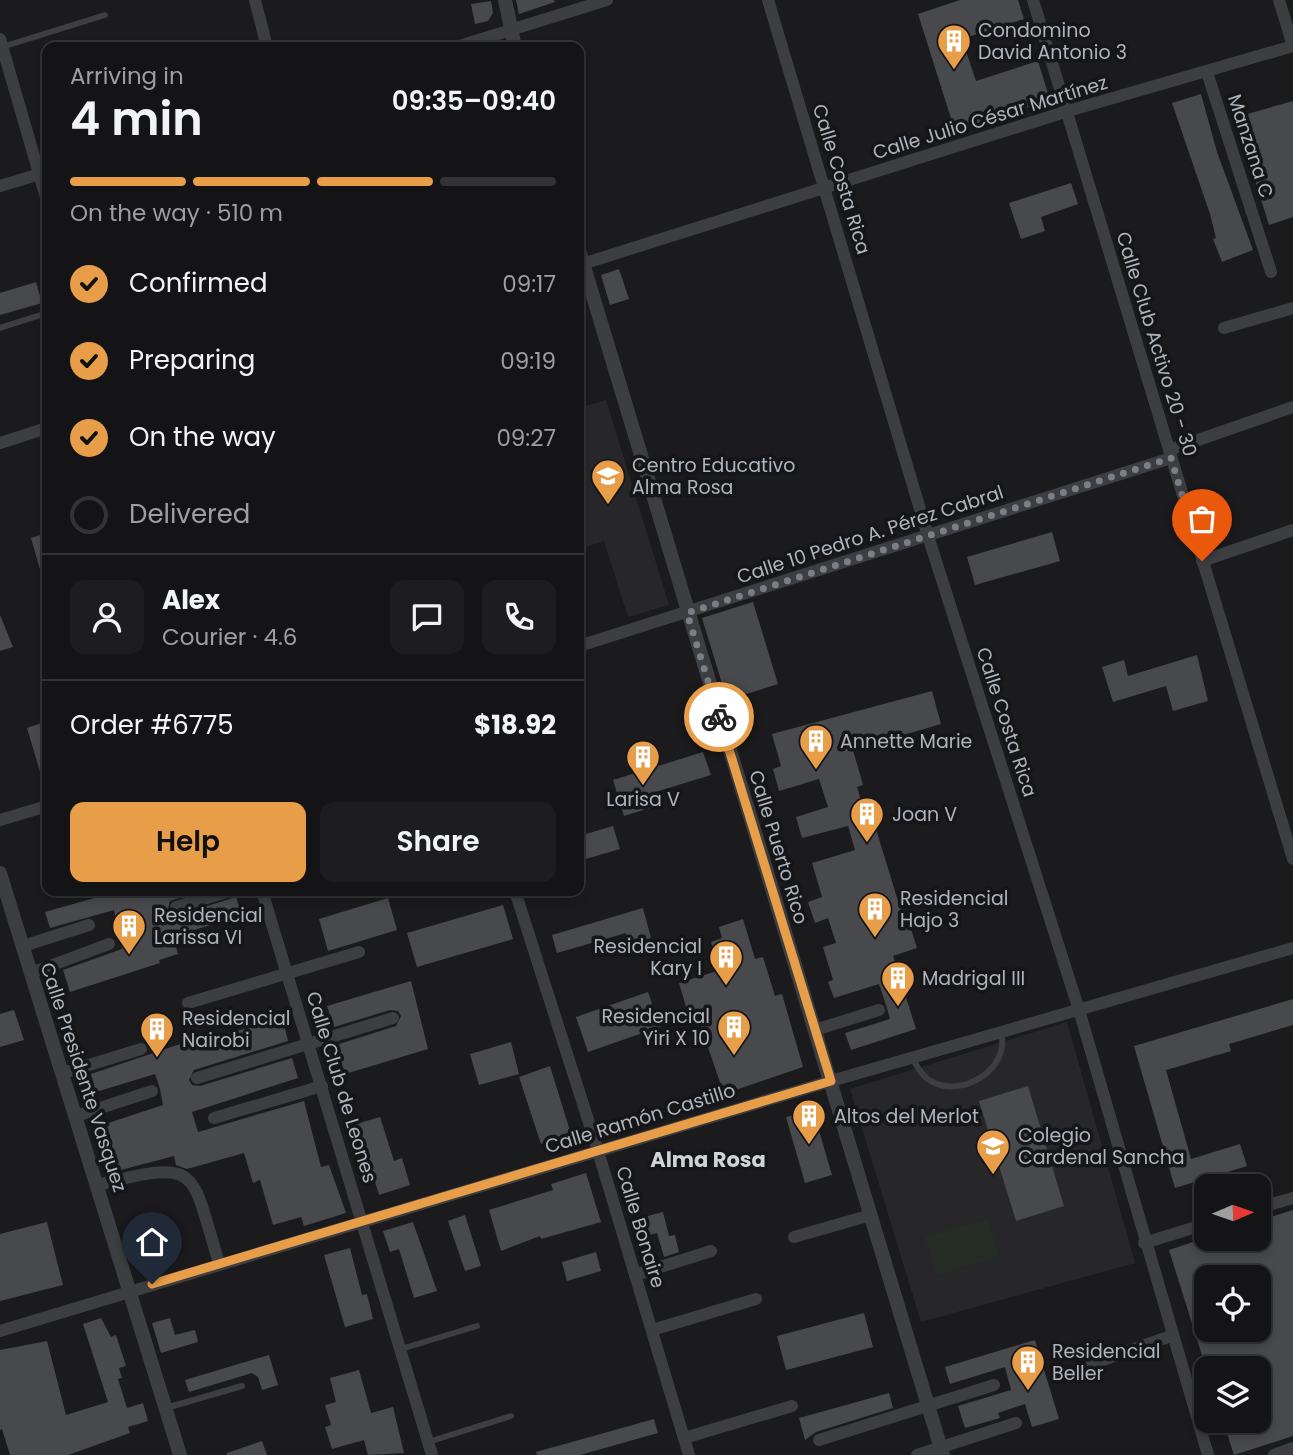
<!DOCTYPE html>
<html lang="en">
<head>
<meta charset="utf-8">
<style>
	:root { --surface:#141416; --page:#1d1d1f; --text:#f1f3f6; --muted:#9d9ea1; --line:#333335; --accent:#e89d48 }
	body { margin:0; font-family:Poppins,sans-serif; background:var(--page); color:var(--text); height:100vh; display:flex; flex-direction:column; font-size:26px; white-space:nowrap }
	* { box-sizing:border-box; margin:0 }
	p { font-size:23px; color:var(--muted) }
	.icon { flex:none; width:38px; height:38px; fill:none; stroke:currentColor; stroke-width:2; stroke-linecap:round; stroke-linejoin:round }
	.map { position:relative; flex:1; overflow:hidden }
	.panel { position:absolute; left:42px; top:42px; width:542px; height:854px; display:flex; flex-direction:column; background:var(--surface); border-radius:14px; box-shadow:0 4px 10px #0003,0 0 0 2px var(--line) }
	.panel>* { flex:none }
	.needle { width:46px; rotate:88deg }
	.fabs { position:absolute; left:1194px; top:1174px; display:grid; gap:14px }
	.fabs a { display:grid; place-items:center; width:77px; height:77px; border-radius:14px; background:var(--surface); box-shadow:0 4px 10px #0003,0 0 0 2px var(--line); font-size:35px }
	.pin { position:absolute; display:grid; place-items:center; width:60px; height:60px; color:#fff; margin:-72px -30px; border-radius:50% 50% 50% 0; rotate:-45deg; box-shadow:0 0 7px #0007 }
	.pin .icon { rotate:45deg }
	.courier { position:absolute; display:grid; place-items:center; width:70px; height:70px; margin:-35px; border:5px solid #e89d48; border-radius:50%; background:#fff; color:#222; box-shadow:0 2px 9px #0007 }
	.headline em { font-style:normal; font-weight:600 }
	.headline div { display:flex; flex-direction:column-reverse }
	.headline { display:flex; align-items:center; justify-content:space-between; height:119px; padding:0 28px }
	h1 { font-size:46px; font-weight:600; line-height:52px }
	.bar { display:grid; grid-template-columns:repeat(4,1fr); gap:10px 7px; align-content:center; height:84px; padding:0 28px }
	.bar i { height:9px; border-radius:5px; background:var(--line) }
	.bar .on { background:var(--accent) }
	.bar p { grid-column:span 4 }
	.line { display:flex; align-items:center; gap:18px; padding:0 28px; border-top:2px solid var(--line) }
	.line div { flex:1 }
	.round { display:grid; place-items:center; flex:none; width:74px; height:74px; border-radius:14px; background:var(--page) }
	ol { padding:0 28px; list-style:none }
	li { display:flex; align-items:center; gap:21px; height:77px }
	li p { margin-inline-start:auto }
	li .icon { padding:7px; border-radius:50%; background:var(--accent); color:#111; stroke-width:4 }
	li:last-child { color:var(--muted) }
	li i { width:38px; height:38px; border:4px solid var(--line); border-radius:50% }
	.button { display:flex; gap:14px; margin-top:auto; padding:14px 28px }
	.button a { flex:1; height:80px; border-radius:14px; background:var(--accent); color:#111; font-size:28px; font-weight:600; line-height:80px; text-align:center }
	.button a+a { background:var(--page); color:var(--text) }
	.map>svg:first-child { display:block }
</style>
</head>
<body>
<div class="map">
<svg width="1293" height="1455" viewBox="0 0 1293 1455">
	<rect width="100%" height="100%" fill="#1b1b1d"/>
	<g fill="#27272a">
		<polygon points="606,400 669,605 628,617 604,541 579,549 579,408"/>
		<polygon points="1067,1022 1135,1263 921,1322 850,1089"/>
	</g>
	<polygon fill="#252d25" points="988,1220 999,1256 937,1275 925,1237"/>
	<g fill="#48494d" fill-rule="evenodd">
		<polygon points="516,0 554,0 555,2 519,14"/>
		<polygon points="960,0 1018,0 1024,19 962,39 976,81 1038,61 1050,100 955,131 918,14"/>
		<polygon points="491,1 493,13 488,21 475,24 471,4"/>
		<polygon points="1201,94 1217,152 1253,250 1222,262 1213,239 1216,238 1210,214 1172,103"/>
		<polygon points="1293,101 1293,217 1269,225 1253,174 1259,172 1237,117"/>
		<polygon points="1071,183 1078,204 1041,217 1045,231 1021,239 1009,203"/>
		<polygon points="619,269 629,299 610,305 601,275"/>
		<polygon points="36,282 42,303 0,315 0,293"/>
		<polygon points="1052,532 1060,561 975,585 967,557"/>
		<polygon points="47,533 47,582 44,583 31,538"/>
		<polygon points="753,602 778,684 727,700 702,618"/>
		<polygon points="0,615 13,647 0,651"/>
		<polygon points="1197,655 1208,701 1173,711 1166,686 1113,702 1102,667 1124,660 1128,676"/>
		<polygon points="932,691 941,724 853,750 863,785 857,787 866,818 872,816 902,914 906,913 917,948 893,956 916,1029 851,1050 845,1033 890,1019 887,1008 879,984 834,998 828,982 833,980 823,947 836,943 828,918 815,923 808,902 822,897 812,863 855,850 848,826 802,838 796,817 828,807 819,779 779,791 773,769 781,766 772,734"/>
		<polygon points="47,721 47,785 44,785 27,728"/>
		<polygon points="703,752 711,775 649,794 653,807 624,816 613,780"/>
		<polygon points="613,826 620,849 579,861 579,836"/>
		<polygon points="119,891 200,891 170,901 168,909 175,916 236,897 242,916 173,936 178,954 159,960 160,963 70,992 63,970 122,949 114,910 50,928 45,912"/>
		<polygon points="388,898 397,930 328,951 319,919"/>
		<polygon points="503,905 513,939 417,967 407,933"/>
		<polygon points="643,908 651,938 629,945 626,933 557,953 552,935"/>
		<polygon points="743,919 755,959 763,957 775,996 782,994 803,1067 724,1094 697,1015 689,1017 679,983 720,970 711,942 722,938 719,927"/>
		<polygon points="411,981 428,1049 345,1074 336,1045 396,1026 401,1016 398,1011 390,1010 334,1027 327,1006"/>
		<polygon points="648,992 660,1027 588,1052 576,1017"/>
		<polygon points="1293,999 1293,1025 1229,1044 1231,1051 1166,1070 1191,1159 1240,1144 1247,1166 1175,1188 1134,1046"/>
		<polygon points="14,1010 24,1040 0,1047 0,1014"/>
		<polygon points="283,1020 288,1041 194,1070 189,1080 192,1085 200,1086 292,1058 298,1078 192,1112 198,1132 304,1101 321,1167 329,1165 346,1213 304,1226 301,1217 273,1225 260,1180 253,1183 244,1153 187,1169 176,1165 174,1156 113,1172 96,1127 163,1105 160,1089 155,1074 96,1092 91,1074 177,1045"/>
		<polygon points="511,1042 519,1074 479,1085 470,1054"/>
		<polygon points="550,1066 571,1134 541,1144 519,1077"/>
		<polygon points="1028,1086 1064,1206 1016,1221 979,1101"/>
		<polygon points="813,1110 832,1175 805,1183 786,1117"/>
		<polygon points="380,1117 394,1161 402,1158 410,1185 379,1195 369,1162 360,1165 349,1126"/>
		<polygon points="586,1173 601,1222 541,1239 540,1236 501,1251 489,1210 553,1190 551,1184"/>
		<path d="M 1293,1210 L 1293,1436 L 1234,1455 L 1223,1421 L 1258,1421 L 1258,1368 L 1206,1368 L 1169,1250 L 1202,1239 L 1258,1239 L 1258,1221 ZM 1206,1278 L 1258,1278 L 1258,1330 L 1206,1330 Z"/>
		<polygon points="663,1212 669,1236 675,1235 679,1252 664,1257 657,1233 638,1238 633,1220"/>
		<polygon points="465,1215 481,1266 465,1271 448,1221"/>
		<polygon points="47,1222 63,1285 0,1301 0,1234"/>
		<polygon points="413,1222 437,1291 414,1298 399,1249 390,1252 383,1231"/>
		<polygon points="149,1237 158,1265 140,1271 131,1243"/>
		<polygon points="350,1248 362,1295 367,1294 373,1319 345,1327 324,1255"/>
		<polygon points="596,1252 601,1271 567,1281 562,1262"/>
		<polygon points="864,1313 873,1347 786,1370 777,1336"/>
		<polygon points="101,1318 111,1337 116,1335 126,1366 119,1368 122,1378 118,1379 127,1408 143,1403 148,1421 128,1427 130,1433 68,1455 10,1455 2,1429 0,1430 0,1350 47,1341 66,1415 108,1402 83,1324"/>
		<polygon points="170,1318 175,1335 195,1330 198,1342 161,1353 152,1323"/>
		<polygon points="1035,1340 1059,1419 1032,1427 1025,1404 998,1413 1000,1418 965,1428 958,1406 1011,1390 1005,1367 950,1384 945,1367"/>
		<polygon points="269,1355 278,1385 262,1390 258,1377 252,1373 189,1392 185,1380"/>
		<polygon points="359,1370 371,1413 393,1407 404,1453 368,1455 364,1440 332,1449 325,1427 331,1425 325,1405 336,1402 330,1378"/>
		<polygon points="889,1393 893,1408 816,1432 805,1440 799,1418"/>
		<polygon points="654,1419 658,1433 580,1455 537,1455 536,1452"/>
		<polygon points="262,1441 267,1455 227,1455 227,1453"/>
	</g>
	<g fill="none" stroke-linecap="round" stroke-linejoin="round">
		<g stroke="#3c3e42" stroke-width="6">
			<polyline points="2,47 105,15"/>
			<polyline points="0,328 47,313"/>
			<path d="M 912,1058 C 917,1066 921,1075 929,1080 C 960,1100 1011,1070 1001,1032"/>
			<polyline points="401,1349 477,1326"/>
			<polyline points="166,1408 242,1386"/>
			<polyline points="428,1442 511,1416"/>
		</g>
		<g stroke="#3c3e42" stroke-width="12">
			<polyline points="255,0 267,47"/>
			<polyline points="768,0 928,536 1079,1010 1208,1455"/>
			<polyline points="1033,0 1293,859"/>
			<polyline points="0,39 47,201"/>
			<polyline points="456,47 607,0"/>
			<polyline points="1207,72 1271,272"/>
			<polyline points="0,186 47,172"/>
			<polyline points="579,265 1068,111 1293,46 1279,0"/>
			<polyline points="1224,328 1293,308"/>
			<polyline points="0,443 47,428"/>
			<polyline points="1169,450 1293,407"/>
			<polyline points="1202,561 1293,530"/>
			<polyline points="579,646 1171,458"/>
			<polyline points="0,820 47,806"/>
			<polyline points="262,891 432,1455"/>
			<polyline points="515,891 598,1151 689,1455"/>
			<polyline points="176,907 230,891"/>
			<polyline points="23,946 89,925"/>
			<polyline points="31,973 109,944"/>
			<polyline points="188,1003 359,952"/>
			<polyline points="815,1030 879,1010"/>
			<polyline points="63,1073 141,1049"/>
			<polyline points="197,1078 393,1018"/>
			<polyline points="76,1116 152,1091"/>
			<polyline points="214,1118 322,1086"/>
			<path d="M 98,1185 C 202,1158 190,1169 219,1263"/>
			<polyline points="1258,1208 1293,1198"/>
			<polyline points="794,1237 871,1215"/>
			<polyline points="1144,1243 1206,1224"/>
			<polyline points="635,1275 711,1251"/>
			<polyline points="652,1330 756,1299"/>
			<polyline points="0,1331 831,1081 1293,948"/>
			<polyline points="1091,1364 1171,1336"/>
			<polyline points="684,1438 792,1406"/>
			<polyline points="819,1440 994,1385"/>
			<polyline points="917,1455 1016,1423"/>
			<polyline points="1274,1455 1293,1448"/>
		</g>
		<g stroke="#3c3e42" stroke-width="14">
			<polyline points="505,0 515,47"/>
			<polyline points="579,250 943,1455"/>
			<polyline points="0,873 180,1455"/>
		</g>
	</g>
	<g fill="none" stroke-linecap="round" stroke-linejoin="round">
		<polyline stroke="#7b7e84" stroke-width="7" stroke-dasharray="0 12.6" points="719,717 687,613 1171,458 1202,561"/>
		<polyline stroke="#e89d48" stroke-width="9" points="152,1284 831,1081 719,717"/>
	</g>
	<defs>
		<g id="building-pin" transform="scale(1.75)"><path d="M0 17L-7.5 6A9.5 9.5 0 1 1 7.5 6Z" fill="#e89d48" stroke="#161618"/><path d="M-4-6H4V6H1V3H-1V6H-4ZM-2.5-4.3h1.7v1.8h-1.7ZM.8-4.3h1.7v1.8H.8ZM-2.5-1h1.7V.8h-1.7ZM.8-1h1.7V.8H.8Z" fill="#fff"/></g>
		<g id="school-pin" transform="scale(1.75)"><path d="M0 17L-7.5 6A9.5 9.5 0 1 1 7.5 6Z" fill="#e89d48" stroke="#161618"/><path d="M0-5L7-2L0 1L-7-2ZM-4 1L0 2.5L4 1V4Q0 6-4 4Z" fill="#fff"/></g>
		<g id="university-pin" transform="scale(1.75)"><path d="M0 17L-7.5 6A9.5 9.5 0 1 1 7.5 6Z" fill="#e89d48" stroke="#161618"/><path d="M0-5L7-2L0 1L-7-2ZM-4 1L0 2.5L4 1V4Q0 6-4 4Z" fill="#fff"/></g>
	</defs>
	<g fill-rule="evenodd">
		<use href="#building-pin" x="954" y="41"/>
		<use href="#school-pin" x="608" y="476"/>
		<use href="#building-pin" x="816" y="741"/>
		<use href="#building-pin" x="643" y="757"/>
		<use href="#building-pin" x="867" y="814"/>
		<use href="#building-pin" x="875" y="909"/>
		<use href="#building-pin" x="129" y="926"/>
		<use href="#building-pin" x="726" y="957"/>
		<use href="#building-pin" x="898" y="978"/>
		<use href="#building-pin" x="734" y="1027"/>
		<use href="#building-pin" x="157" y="1029"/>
		<use href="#building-pin" x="809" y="1116"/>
		<use href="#university-pin" x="993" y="1146"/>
		<use href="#building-pin" x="1028" y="1362"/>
	</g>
	<g text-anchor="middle" stroke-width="7" stroke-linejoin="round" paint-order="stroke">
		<g font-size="19" fill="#aeb4bc" stroke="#161618" text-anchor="start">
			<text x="978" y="37">Condomino<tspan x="978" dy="22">David Antonio 3</tspan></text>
			<text x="632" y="472">Centro Educativo<tspan x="632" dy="22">Alma Rosa</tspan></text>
			<text x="840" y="748">Annette Marie</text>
			<text x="643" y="806" text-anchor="middle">Larisa V</text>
			<text x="892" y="821">Joan V</text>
			<text x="900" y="905">Residencial<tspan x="900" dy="22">Hajo 3</tspan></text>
			<text x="154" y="922">Residencial<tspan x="154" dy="22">Larissa VI</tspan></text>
			<text x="702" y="953" text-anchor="end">Residencial<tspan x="702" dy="22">Kary I</tspan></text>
			<text x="922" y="985">Madrigal III</text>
			<text x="710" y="1023" text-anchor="end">Residencial<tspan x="710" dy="22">Yiri X 10</tspan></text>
			<text x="182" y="1025">Residencial<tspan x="182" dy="22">Nairobi</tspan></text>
			<text x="834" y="1123">Altos del Merlot</text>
			<text x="1018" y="1142">Colegio<tspan x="1018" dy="22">Cardenal Sancha</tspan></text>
			<text x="1052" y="1358">Residencial<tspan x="1052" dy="22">Beller</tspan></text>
		</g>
		<g font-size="19" fill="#aeb4bc" stroke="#161618">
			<text transform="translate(990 117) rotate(-17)" y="7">Calle Julio César Martínez</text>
			<text transform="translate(1251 146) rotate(72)" y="7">Manzana C</text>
			<text transform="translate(842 179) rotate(73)" y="7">Calle Costa Rica</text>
			<text transform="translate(1157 344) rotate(73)" y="7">Calle Club Activo 20 - 30</text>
			<text transform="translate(870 534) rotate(-18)" y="7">Calle 10 Pedro A. Pérez Cabral</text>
			<text transform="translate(1007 722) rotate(72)" y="7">Calle Costa Rica</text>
			<text transform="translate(779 847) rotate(73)" y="7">Calle Puerto Rico</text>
			<text transform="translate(84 1077) rotate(72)" y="7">Calle Presidente Vasquez</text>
			<text transform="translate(342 1087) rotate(73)" y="7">Calle Club de Leones</text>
			<text transform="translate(640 1118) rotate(-17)" y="7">Calle Ramón Castillo</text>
			<text transform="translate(641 1227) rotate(73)" y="7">Calle Bonaire</text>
		</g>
		<g font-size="21" font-weight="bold" fill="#cfd3d8" stroke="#161618">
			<text x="708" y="1167">Alma Rosa</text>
		</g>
	</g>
</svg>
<div class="fabs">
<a><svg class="needle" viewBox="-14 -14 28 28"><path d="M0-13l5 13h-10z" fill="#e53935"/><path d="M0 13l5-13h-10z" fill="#9d9ea1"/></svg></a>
<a><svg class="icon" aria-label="locate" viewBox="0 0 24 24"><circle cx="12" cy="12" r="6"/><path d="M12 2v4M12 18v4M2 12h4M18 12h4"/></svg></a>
<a><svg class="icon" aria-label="layers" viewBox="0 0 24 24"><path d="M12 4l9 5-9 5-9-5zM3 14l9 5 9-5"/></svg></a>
</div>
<div class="pin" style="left:1202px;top:561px;background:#ea580c"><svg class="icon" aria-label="bag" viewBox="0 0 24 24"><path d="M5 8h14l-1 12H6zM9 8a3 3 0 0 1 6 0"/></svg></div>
<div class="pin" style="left:152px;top:1284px;background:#1f2937"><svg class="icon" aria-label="home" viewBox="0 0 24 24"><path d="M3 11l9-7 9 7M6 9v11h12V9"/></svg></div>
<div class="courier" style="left:719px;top:717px"><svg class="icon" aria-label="bike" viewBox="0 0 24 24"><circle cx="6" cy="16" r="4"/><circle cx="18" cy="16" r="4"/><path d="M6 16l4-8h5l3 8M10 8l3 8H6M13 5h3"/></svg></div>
<section class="panel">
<div class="headline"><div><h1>4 min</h1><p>Arriving in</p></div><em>09:35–09:40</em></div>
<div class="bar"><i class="on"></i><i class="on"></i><i class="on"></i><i></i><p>On the way · 510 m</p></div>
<ol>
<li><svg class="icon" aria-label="check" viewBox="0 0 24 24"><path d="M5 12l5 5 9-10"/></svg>Confirmed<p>09:17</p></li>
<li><svg class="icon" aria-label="check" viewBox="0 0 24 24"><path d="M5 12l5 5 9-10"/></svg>Preparing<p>09:19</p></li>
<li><svg class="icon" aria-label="check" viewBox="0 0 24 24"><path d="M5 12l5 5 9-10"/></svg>On the way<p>09:27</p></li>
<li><i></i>Delivered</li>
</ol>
<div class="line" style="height:126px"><a class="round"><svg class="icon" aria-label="person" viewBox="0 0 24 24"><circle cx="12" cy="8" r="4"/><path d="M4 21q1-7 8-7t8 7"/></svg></a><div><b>Alex</b><p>Courier · 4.6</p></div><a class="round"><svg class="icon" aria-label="chat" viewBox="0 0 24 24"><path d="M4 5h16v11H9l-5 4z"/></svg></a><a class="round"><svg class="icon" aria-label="phone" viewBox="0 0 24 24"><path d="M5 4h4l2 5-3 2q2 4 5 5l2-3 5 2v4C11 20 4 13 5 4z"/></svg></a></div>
<div class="line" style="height:91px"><div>Order #6775</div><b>$18.92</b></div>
<div class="button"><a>Help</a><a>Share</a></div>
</section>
</div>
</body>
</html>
